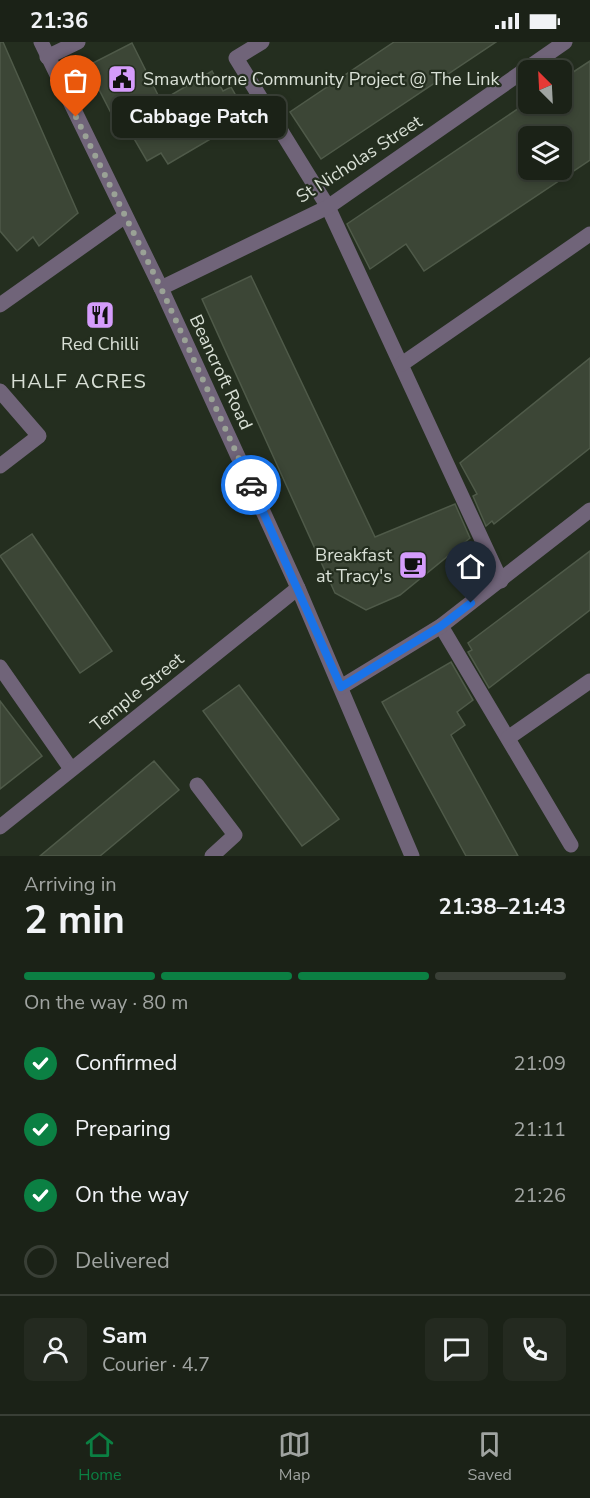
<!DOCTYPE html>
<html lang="en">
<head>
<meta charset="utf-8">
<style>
	:root { --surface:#1b2217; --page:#242a20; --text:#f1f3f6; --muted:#a0a4a1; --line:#393f36; --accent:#0b8043 }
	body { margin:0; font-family:"Nunito Sans",sans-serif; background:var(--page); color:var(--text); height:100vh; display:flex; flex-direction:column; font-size:22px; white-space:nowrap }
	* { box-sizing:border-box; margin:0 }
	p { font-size:20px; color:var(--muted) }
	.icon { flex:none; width:33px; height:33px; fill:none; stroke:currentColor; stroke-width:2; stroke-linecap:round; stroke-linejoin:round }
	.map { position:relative; height:814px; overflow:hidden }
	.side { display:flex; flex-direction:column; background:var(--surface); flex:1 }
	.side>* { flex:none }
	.needle { width:39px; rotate:336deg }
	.buttons { position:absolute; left:518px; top:18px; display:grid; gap:12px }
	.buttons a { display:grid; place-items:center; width:54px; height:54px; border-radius:9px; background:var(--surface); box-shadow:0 3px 9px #0003,0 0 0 2px var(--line); font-size:30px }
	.pin { position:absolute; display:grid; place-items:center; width:51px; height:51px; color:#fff; margin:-62px -26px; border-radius:50% 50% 50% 0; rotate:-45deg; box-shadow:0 0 6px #0007 }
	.pin .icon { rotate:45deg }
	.courier { position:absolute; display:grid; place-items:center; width:60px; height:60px; margin:-30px; border:4px solid #1a73e8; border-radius:50%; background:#fff; color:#222; box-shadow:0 2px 8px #0007 }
	.bubble { position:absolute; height:42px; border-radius:9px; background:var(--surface); box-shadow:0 3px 9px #0003,0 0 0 2px var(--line); font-size:20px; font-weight:700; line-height:42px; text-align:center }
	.summary em { font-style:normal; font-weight:700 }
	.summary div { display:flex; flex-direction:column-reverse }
	.summary { display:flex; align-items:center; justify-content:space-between; height:102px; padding:0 24px }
	h1 { font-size:39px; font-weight:700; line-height:45px }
	.bar { display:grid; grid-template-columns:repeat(4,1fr); gap:9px 6px; align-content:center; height:72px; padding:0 24px }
	.bar i { height:8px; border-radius:4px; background:var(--line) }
	.bar .on { background:var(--accent) }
	.bar p { grid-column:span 4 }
	.line { display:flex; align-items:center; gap:15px; padding:0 24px; border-top:2px solid var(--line) }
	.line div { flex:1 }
	.round { display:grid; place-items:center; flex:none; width:63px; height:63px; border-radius:9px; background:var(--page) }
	ol { padding:0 24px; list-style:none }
	li { display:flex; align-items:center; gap:18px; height:66px }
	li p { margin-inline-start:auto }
	li .icon { padding:6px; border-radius:50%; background:var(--accent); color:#fff; stroke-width:4 }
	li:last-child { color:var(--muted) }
	li i { width:33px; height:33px; border:3px solid var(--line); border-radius:50% }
	.status { display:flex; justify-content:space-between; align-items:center; height:42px; padding:0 30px; background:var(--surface); direction:ltr }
	.status svg { height:16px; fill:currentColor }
	.tabs { display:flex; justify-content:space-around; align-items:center; height:84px; border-top:2px solid var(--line); background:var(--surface); font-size:16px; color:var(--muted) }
	.tabs a { display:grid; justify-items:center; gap:3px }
	.tabs .on { color:var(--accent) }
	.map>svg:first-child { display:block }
</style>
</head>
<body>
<div class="status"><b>21:36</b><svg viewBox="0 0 49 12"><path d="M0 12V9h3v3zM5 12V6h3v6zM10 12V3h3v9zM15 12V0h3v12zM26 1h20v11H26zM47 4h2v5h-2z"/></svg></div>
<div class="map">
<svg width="590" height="814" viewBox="0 0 590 814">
	<rect width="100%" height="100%" fill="#242e1f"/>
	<g fill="#3c4636" stroke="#4f5a49" stroke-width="1.5" fill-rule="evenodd">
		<polygon points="0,0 3,0 78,171 39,204 33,195 17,209 0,189"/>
		<polygon points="394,0 496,0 321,117 290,70"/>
		<polygon points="132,1 161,59 212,29 223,49 231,45 248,75 168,122 161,111 147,119 118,69 112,73 87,24"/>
		<path d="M 590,19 L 590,118 L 424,229 L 406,202 L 370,227 L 347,182 L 528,60 L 561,62 L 561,38 ZM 528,94 L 561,94 L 561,128 L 528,128 Z"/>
		<polygon points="251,234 375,495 455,462 470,496 400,553 366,568 335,551 202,257"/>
		<polygon points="590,316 590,406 494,482 492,479 486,484 473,454 477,452 460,421"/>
		<polygon points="32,492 112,609 80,631 0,514"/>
		<polygon points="590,509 590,568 489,646 468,610 472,608 468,601"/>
		<polygon points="451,620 473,658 457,670 465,683 451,693 518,814 466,814 382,660"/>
		<polygon points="239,643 339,777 302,804 203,669"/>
		<polygon points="0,659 42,714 0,747"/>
		<polygon points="154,719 179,748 100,814 40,814"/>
	</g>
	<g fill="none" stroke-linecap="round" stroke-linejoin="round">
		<g stroke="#706479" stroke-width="15">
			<polyline points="262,0 236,16 328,165 501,539"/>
			<polyline points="402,322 590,192"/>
			<polyline points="0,349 39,394 0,424"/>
			<polyline points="441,584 571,803"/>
			<polyline points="508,696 590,639"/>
			<polyline points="197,743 235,793 212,814"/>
		</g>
		<g stroke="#706479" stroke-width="15">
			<polyline points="41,0 161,246 298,546 412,814"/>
			<polyline points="47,15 78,0"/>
			<polyline points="161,246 328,165 565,0"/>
			<polyline points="0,263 124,175"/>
			<polyline points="0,625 71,727"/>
			<polyline points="341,645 441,584 590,468"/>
			<polyline points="0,785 298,546"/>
		</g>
	</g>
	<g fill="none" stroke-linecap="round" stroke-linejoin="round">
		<polyline stroke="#9aa296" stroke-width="6" stroke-dasharray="0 10.8" points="76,75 161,246 251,443"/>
		<polyline stroke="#1a73e8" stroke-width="8" points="251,443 341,645 441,584 471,561"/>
	</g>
	<defs>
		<g id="civic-square" transform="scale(1.5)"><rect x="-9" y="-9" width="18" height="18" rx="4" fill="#d59cfb" stroke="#242e1f"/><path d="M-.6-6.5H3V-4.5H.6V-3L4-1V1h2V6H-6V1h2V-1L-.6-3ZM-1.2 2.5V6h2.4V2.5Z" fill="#111"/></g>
		<g id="restaurant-square" transform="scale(1.5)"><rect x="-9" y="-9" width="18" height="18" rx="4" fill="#d59cfb" stroke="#242e1f"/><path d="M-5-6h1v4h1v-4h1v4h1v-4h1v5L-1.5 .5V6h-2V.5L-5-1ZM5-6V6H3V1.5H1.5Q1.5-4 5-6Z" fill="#111"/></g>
		<g id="cafe-square" transform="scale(1.5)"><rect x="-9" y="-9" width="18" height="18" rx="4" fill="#d59cfb" stroke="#242e1f"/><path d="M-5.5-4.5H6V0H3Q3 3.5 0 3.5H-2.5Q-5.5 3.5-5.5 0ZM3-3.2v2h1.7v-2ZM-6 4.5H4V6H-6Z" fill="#111"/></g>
	</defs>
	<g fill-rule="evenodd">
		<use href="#civic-square" x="122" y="37"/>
		<use href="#restaurant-square" x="100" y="273"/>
		<use href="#cafe-square" x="413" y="523"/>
	</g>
	<g text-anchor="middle" stroke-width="4.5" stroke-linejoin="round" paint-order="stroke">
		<g font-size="18" fill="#d9e0d6" stroke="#242e1f" text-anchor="start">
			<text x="143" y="43">Smawthorne Community Project @ The Link</text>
			<text x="100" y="308" text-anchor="middle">Red Chilli</text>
			<text x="392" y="519" text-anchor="end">Breakfast<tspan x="392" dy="21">at Tracy's</tspan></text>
		</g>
		<g font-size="18" fill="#d9e0d6" stroke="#242e1f">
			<text transform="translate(359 117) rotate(-33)" y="6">St Nicholas Street</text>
			<text transform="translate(221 330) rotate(65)" y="6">Beancroft Road</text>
			<text transform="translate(137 650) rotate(-39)" y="6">Temple Street</text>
		</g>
		<g font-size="20" letter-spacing="1.5" fill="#d9e0d6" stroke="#242e1f">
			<text x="79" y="346">HALF ACRES</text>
		</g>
	</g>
</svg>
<div class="buttons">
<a><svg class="needle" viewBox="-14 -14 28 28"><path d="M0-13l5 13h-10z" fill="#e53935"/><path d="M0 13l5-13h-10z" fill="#a0a4a1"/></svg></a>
<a><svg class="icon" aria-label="layers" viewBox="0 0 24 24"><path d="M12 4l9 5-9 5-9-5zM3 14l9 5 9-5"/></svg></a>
</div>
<div class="pin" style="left:76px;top:75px;background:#ea580c"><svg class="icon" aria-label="bag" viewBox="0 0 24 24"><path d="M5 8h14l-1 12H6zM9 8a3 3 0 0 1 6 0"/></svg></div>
<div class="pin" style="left:471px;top:561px;background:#1f2937"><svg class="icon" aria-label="home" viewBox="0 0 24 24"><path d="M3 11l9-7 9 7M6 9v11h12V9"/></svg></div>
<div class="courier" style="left:251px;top:443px"><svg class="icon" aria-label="car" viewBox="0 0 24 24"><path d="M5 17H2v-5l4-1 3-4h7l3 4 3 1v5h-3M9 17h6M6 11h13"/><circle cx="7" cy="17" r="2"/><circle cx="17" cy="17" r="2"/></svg></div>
<div class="bubble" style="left:112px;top:54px;width:174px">Cabbage Patch</div>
</div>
<section class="side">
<div class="summary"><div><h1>2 min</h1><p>Arriving in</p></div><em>21:38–21:43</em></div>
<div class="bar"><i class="on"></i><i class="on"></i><i class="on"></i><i></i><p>On the way · 80 m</p></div>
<ol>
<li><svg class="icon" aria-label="check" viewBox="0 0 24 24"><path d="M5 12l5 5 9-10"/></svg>Confirmed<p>21:09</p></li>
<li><svg class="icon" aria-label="check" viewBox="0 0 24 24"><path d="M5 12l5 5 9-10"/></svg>Preparing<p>21:11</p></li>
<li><svg class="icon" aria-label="check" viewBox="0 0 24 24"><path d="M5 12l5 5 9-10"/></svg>On the way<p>21:26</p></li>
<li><i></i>Delivered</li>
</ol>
<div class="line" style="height:108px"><a class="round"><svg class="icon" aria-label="person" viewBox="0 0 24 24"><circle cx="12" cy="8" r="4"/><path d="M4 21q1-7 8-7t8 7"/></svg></a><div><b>Sam</b><p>Courier · 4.7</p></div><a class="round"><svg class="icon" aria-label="chat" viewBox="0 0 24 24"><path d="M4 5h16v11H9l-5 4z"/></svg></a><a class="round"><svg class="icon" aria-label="phone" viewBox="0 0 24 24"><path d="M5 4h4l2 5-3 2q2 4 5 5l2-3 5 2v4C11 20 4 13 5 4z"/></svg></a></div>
</section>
<nav class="tabs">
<a class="on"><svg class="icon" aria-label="home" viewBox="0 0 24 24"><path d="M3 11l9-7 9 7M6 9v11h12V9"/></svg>Home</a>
<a><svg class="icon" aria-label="map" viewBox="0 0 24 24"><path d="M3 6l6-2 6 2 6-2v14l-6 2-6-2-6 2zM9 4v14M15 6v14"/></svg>Map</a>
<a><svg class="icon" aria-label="saved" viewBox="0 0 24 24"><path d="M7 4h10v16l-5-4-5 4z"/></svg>Saved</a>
</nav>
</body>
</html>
